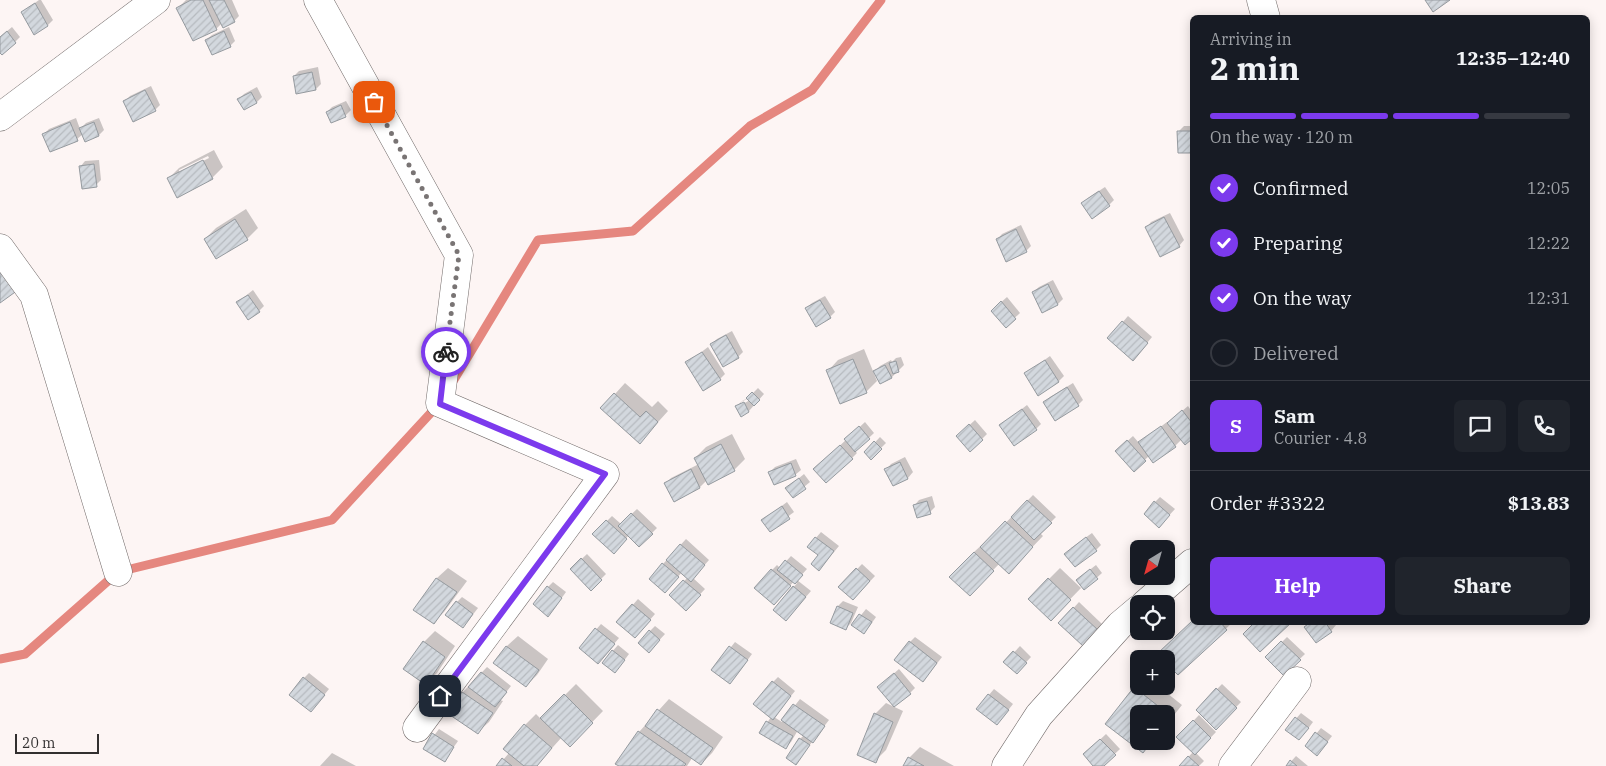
<!DOCTYPE html>
<html lang="en">
<head>
<meta charset="utf-8">
<style>
	:root { --surface:#171b24; --page:#20242c; --text:#f1f3f6; --muted:#9ea1a6; --line:#363941; --accent:#7c3aed }
	body { margin:0; font-family:"IBM Plex Serif",serif; background:var(--page); color:var(--text); height:100vh; display:flex; flex-direction:column; font-size:19px; white-space:nowrap }
	* { box-sizing:border-box; margin:0 }
	p { font-size:16px; color:var(--muted) }
	.icon { flex:none; width:28px; height:28px; fill:none; stroke:currentColor; stroke-width:2; stroke-linecap:round; stroke-linejoin:round }
	.map { position:relative; flex:1; overflow:hidden }
	.drawer { position:absolute; left:1190px; top:15px; width:400px; height:610px; display:flex; flex-direction:column; background:var(--surface); border-radius:8px; box-shadow:0 2px 12px #0003 }
	.drawer>* { flex:none }
	.needle { width:32px; rotate:217deg }
	.controls { position:absolute; left:1130px; top:540px; display:grid; gap:10px }
	.controls a { display:grid; place-items:center; width:45px; height:45px; border-radius:8px; background:var(--surface); box-shadow:0 2px 12px #0003; font-size:25px }
	.scale { position:absolute; left:15px; bottom:12px; width:84px; box-sizing:border-box; padding-left:5px; border:2px solid #322f2f; border-top:0; font-size:14px; line-height:18px; white-space:nowrap; color:#322f2f; -webkit-text-stroke:4px #fdf5f4; paint-order:stroke }
	.pin { position:absolute; display:grid; place-items:center; width:42px; height:42px; color:#fff; margin:-21px; border-radius:10px; box-shadow:0 2px 8px #0006 }
	.courier { position:absolute; display:grid; place-items:center; width:50px; height:50px; margin:-25px; border:4px solid #7c3aed; border-radius:50%; background:#fff; color:#222; box-shadow:0 1px 6px #0007 }
	.head em { font-style:normal; font-weight:700 }
	.head div { display:flex; flex-direction:column-reverse }
	.head { display:flex; align-items:center; justify-content:space-between; height:85px; padding:0 20px }
	h1 { font-size:32px; font-weight:700; line-height:38px }
	.bar { display:grid; grid-template-columns:repeat(4,1fr); gap:8px 5px; align-content:center; height:60px; padding:0 20px }
	.bar i { height:6px; border-radius:4px; background:var(--line) }
	.bar .selected { background:var(--accent) }
	.bar p { grid-column:span 4 }
	.line { display:flex; align-items:center; gap:12px; padding:0 20px; border-top:1px solid var(--line) }
	.line div { flex:1 }
	.round { display:grid; place-items:center; flex:none; width:52px; height:52px; border-radius:8px; background:var(--page) }
	ol { padding:0 20px; list-style:none }
	li { display:flex; align-items:center; gap:15px; height:55px }
	li p { margin-inline-start:auto }
	li .icon { padding:5px; border-radius:50%; background:var(--accent); color:#fff; stroke-width:4 }
	li:last-child { color:var(--muted) }
	li i { width:28px; height:28px; border:2px solid var(--line); border-radius:50% }
	.button { display:flex; gap:10px; margin-top:auto; padding:10px 20px }
	.button a { flex:1; height:58px; border-radius:8px; background:var(--accent); color:#fff; font-size:20px; font-weight:700; line-height:58px; text-align:center }
	.button a+a { background:var(--page); color:var(--text) }
	.map>svg:first-child { display:block }
</style>
</head>
<body>
<div class="map">
<svg width="1606" height="766" viewBox="0 0 1606 766">
	<defs>
		<pattern id="building-hatch" width="6" height="6" patternUnits="userSpaceOnUse" patternTransform="scale(1.25)"><rect width="6" height="6" fill="#d3d8de"/><path d="M-1 1l2-2M0 6l6-6M5 7l2-2" fill="none" stroke="#b6babf"/></pattern>
	</defs>
	<rect width="100%" height="100%" fill="#fdf5f4"/>
	<g fill="#0003" fill-rule="evenodd">
		<polygon points="39,0 41,0 53,20 48,25 22,12"/>
		<polygon points="186,0 232,0 239,16 234,21 222,23 216,29 193,40 178,8"/>
		<polygon points="12,27 20,37 15,42 0,51 0,37"/>
		<polygon points="229,27 235,41 230,46 206,40 212,35"/>
		<polygon points="318,67 321,84 316,89 297,93 294,76 299,71"/>
		<polygon points="151,86 160,105 155,110 125,101 130,96"/>
		<polygon points="257,87 262,97 257,102 244,109 239,99 244,94"/>
		<polygon points="346,101 351,110 346,115 332,122 327,112 332,107"/>
		<polygon points="76,118 80,129 86,123 99,118 104,130 99,135 85,140 83,134 77,139 44,134 49,129"/>
		<polygon points="1184,126 1192,126 1192,151 1179,152 1179,131"/>
		<path d="M 214,150 L 223,167 L 212,178 L 168,179 L 179,168 ZM 208,156 L 209,158 L 179,173 L 179,170 Z"/>
		<polygon points="99,160 101,180 96,185 80,167 85,161"/>
		<polygon points="1105,187 1114,200 1109,205 1088,198"/>
		<polygon points="246,209 258,228 247,239 205,239 216,228"/>
		<polygon points="1170,213 1184,240 1179,246 1146,228 1151,222"/>
		<polygon points="1021,225 1031,246 1026,251 997,240 1002,234"/>
		<polygon points="1053,280 1063,299 1058,304 1043,311 1033,292 1039,287"/>
		<polygon points="253,290 264,306 259,311 238,302"/>
		<polygon points="825,296 835,312 830,317 806,308 812,303"/>
		<polygon points="1007,297 1020,313 1006,326 998,305"/>
		<polygon points="1128,316 1152,337 1138,354 1109,338"/>
		<polygon points="732,331 743,352 738,357 712,344 717,339"/>
		<polygon points="708,347 725,374 720,379 687,363"/>
		<polygon points="864,349 877,381 866,392 828,371 838,360"/>
		<polygon points="1050,356 1064,376 1059,381 1025,374"/>
		<polygon points="901,357 904,365 892,377 881,382 875,371 880,366 891,360 892,362 896,358"/>
		<polygon points="625,383 652,407 658,401 668,411 650,431 615,394"/>
		<polygon points="1073,383 1083,400 1078,405 1045,402 1050,397"/>
		<path d="M 758,388 L 764,394 L 749,411 L 737,406 L 742,401 L 748,398 ZM 749,398 L 750,400 L 741,405 L 741,402 Z"/>
		<polygon points="1027,405 1041,424 1036,429 1001,425"/>
		<polygon points="1188,406 1192,412 1192,437 1185,443 1182,439 1175,446 1149,456 1134,470 1122,446 1133,436 1139,443 1167,422 1168,423"/>
		<polygon points="975,420 987,434 982,439 963,431"/>
		<polygon points="865,422 874,433 855,451 857,453 852,458 815,469"/>
		<polygon points="732,434 745,459 734,470 707,480 700,487 675,500 666,483 671,478 699,464 695,458 706,447"/>
		<polygon points="880,437 886,443 871,458 866,452"/>
		<polygon points="905,457 913,472 908,478 894,485 886,470 891,464"/>
		<polygon points="796,459 801,470 795,475 770,472 775,467"/>
		<polygon points="804,474 810,482 793,496 787,488"/>
		<polygon points="1033,495 1056,517 1040,533 1043,536 1019,561 999,564 970,594 974,552 985,542 986,543"/>
		<polygon points="932,496 935,507 930,512 914,506 919,500"/>
		<polygon points="1160,497 1175,509 1164,521 1155,502"/>
		<polygon points="787,502 794,512 770,530 763,520"/>
		<polygon points="637,509 657,528 639,546 629,535 614,552 594,534 612,516 621,524"/>
		<polygon points="821,532 839,546 824,564 819,555 809,546"/>
		<polygon points="1092,533 1101,545 1096,550 1071,548"/>
		<polygon points="686,539 709,560 693,578 705,589 691,604 671,595 688,577 682,572 670,586 650,579 663,564"/>
		<polygon points="587,554 606,574 591,589 571,569"/>
		<polygon points="791,556 807,569 797,580 811,591 791,614 775,610 797,583 794,581 779,599 772,570 777,565 780,568"/>
		<polygon points="862,564 875,576 858,594 840,587"/>
		<polygon points="1096,565 1102,573 1084,589 1083,575"/>
		<polygon points="448,568 467,581 444,612 433,623 415,609 437,578"/>
		<polygon points="1060,568 1081,588 1051,619 1029,599"/>
		<polygon points="553,582 566,592 553,610 548,587"/>
		<polygon points="462,597 478,608 468,621 457,602"/>
		<polygon points="638,599 655,614 640,631 618,622"/>
		<polygon points="843,601 858,607 851,623 846,628 832,622 838,606"/>
		<polygon points="1079,602 1102,624 1083,644 1060,623"/>
		<polygon points="866,609 876,617 869,627 853,625"/>
		<polygon points="1192,622 1233,622 1178,674"/>
		<polygon points="1311,622 1334,622 1336,625 1331,631"/>
		<polygon points="601,624 619,638 603,657 580,648"/>
		<polygon points="655,626 665,634 654,646 650,631"/>
		<polygon points="435,631 455,646 437,673 426,683 424,642"/>
		<polygon points="518,636 548,659 537,675 526,686 495,663 507,646"/>
		<polygon points="915,637 942,657 928,675 910,642"/>
		<polygon points="1287,637 1305,654 1284,674 1267,657"/>
		<polygon points="735,642 752,654 735,677 713,670"/>
		<polygon points="618,645 629,654 620,666 603,662"/>
		<polygon points="1020,646 1031,657 1016,673 1005,662"/>
		<polygon points="487,667 511,686 500,700 503,701 489,722 478,732 449,713 463,692"/>
		<polygon points="899,669 915,688 910,693 884,682"/>
		<polygon points="309,673 329,689 316,705 304,678"/>
		<polygon points="778,677 795,691 774,717 782,722 800,699 829,720 796,763 800,739 804,735 798,730 791,742 786,747 761,732 771,717 773,682"/>
		<polygon points="576,684 603,711 570,745 562,737 536,766 498,766 509,753 525,725 536,714 541,719"/>
		<polygon points="1139,684 1139,686 1158,686 1182,705 1166,725 1166,714 1139,714 1139,741 1153,741 1143,752 1107,723"/>
		<polygon points="1222,684 1241,702 1216,728 1197,710"/>
		<polygon points="994,689 1013,704 1002,718 977,709"/>
		<polygon points="669,699 723,737 712,753 701,764 692,758 687,766 621,766 639,732"/>
		<polygon points="886,703 903,711 886,750 875,761 875,714"/>
		<polygon points="1301,713 1313,722 1304,734 1287,729"/>
		<polygon points="1199,715 1216,732 1196,753 1204,761 1199,766 1180,766 1193,752 1178,737"/>
		<polygon points="1321,728 1332,736 1322,749 1306,746"/>
		<polygon points="439,729 458,741 444,761 424,749"/>
		<polygon points="1106,734 1120,749 1102,766 1095,766 1090,749"/>
		<polygon points="920,747 954,766 905,766 909,758"/>
		<polygon points="332,753 356,766 320,766"/>
		<polygon points="1296,756 1308,766 1287,766"/>
	</g>
	<g fill="none" stroke-linecap="round" stroke-linejoin="round">
		<g stroke="#e5877f" stroke-width="9">
			<polyline points="452,383 538,240 633,231 750,126 812,90 881,0"/>
			<polyline points="0,659 25,654 118,572 332,520 439,404"/>
		</g>
	</g>
	<g fill="url(#building-hatch)" stroke="#959a9f">
		<polygon points="191,0 203,0 217,30 193,41 176,8"/>
		<polygon points="209,0 224,0 235,22 223,28"/>
		<polygon points="1425,0 1450,0 1433,12"/>
		<polygon points="35,3 48,26 34,35 21,12"/>
		<polygon points="7,31 16,43 2,55 0,53 0,37"/>
		<polygon points="224,31 231,47 212,55 205,40"/>
		<polygon points="312,72 316,90 296,94 293,76"/>
		<polygon points="145,90 156,111 133,122 123,101"/>
		<polygon points="251,92 257,103 244,110 237,99"/>
		<polygon points="341,105 346,117 331,123 326,112"/>
		<polygon points="70,122 78,141 50,152 42,134"/>
		<polygon points="94,122 99,136 85,142 79,128"/>
		<polygon points="1177,131 1192,131 1192,153 1178,153"/>
		<polygon points="203,160 213,179 177,198 167,178"/>
		<polygon points="94,164 97,187 82,189 79,166"/>
		<polygon points="1099,191 1110,206 1092,219 1081,203"/>
		<polygon points="1164,217 1180,247 1160,257 1145,227"/>
		<polygon points="235,219 248,240 216,259 204,239"/>
		<polygon points="1016,229 1027,252 1006,262 996,239"/>
		<polygon points="0,264 18,290 0,303"/>
		<polygon points="1048,284 1058,305 1042,313 1032,292"/>
		<polygon points="248,295 260,312 248,320 236,302"/>
		<polygon points="820,300 831,318 816,327 805,308"/>
		<polygon points="1001,301 1016,319 1006,328 991,311"/>
		<polygon points="1122,321 1148,343 1133,361 1107,338"/>
		<polygon points="726,335 739,358 723,367 710,344"/>
		<polygon points="702,352 721,380 703,391 685,362"/>
		<polygon points="853,359 867,393 840,404 826,370"/>
		<polygon points="1045,360 1059,382 1038,396 1024,373"/>
		<polygon points="896,361 899,372 893,374 889,363"/>
		<polygon points="885,365 892,378 880,384 873,371"/>
		<polygon points="1067,387 1079,406 1055,421 1043,402"/>
		<polygon points="752,392 760,400 754,406 746,398"/>
		<polygon points="614,393 640,417 646,411 658,422 640,444 600,408"/>
		<polygon points="744,402 749,412 741,417 735,406"/>
		<polygon points="1022,409 1037,430 1014,446 999,425"/>
		<polygon points="1182,410 1192,423 1192,439 1185,445 1167,423"/>
		<polygon points="969,424 983,440 970,452 956,436"/>
		<polygon points="859,426 870,439 855,452 844,439"/>
		<polygon points="1161,426 1176,447 1153,463 1138,442"/>
		<polygon points="1127,440 1146,461 1134,472 1115,451"/>
		<polygon points="874,441 882,449 871,460 864,452"/>
		<polygon points="721,444 735,471 708,485 694,458"/>
		<polygon points="840,445 853,459 826,483 813,469"/>
		<polygon points="900,462 908,479 893,486 884,469"/>
		<polygon points="791,463 796,476 774,485 768,472"/>
		<polygon points="691,469 700,488 674,502 664,483"/>
		<polygon points="799,478 806,489 793,498 785,488"/>
		<polygon points="1027,500 1052,523 1034,540 1011,517"/>
		<polygon points="927,501 931,514 917,518 913,505"/>
		<polygon points="1154,501 1170,515 1159,528 1144,514"/>
		<polygon points="782,506 790,519 770,532 761,520"/>
		<polygon points="631,513 653,534 639,547 618,526"/>
		<polygon points="606,520 627,539 614,554 592,534"/>
		<polygon points="1005,521 1033,547 1009,574 980,547"/>
		<polygon points="815,537 834,551 819,571 811,564 818,555 807,547"/>
		<polygon points="1086,537 1097,551 1075,567 1064,554"/>
		<polygon points="680,544 705,565 691,582 666,560"/>
		<polygon points="974,552 994,571 970,596 949,577"/>
		<polygon points="581,558 602,580 591,591 570,569"/>
		<polygon points="785,560 803,575 795,584 777,570"/>
		<polygon points="662,563 679,577 665,593 649,579"/>
		<polygon points="856,568 870,581 853,600 838,587"/>
		<polygon points="771,569 791,586 774,605 754,588"/>
		<polygon points="1090,569 1098,579 1084,590 1076,580"/>
		<polygon points="436,578 457,592 434,624 413,610"/>
		<polygon points="1048,578 1071,600 1051,621 1028,599"/>
		<polygon points="683,580 701,595 686,611 669,595"/>
		<polygon points="547,586 562,598 548,617 533,604"/>
		<polygon points="793,586 806,597 786,621 773,610"/>
		<polygon points="456,601 473,614 463,628 445,615"/>
		<polygon points="632,604 651,620 635,638 616,622"/>
		<polygon points="837,606 853,613 846,630 830,623"/>
		<polygon points="1073,607 1098,630 1083,646 1058,623"/>
		<polygon points="859,614 872,622 864,634 851,625"/>
		<polygon points="1192,621 1220,622 1227,630 1178,675 1166,663 1166,659 1163,659 1158,653"/>
		<polygon points="1255,622 1292,622 1260,652 1243,634"/>
		<polygon points="1311,622 1325,622 1332,632 1316,643 1304,627"/>
		<polygon points="595,628 615,644 598,664 579,648"/>
		<polygon points="649,630 660,640 649,653 638,643"/>
		<polygon points="423,641 445,657 426,685 403,669"/>
		<polygon points="909,641 937,663 923,682 894,660"/>
		<polygon points="1281,641 1301,660 1284,676 1265,657"/>
		<polygon points="506,646 539,670 526,687 493,663"/>
		<polygon points="729,646 748,660 730,684 711,670"/>
		<polygon points="612,650 625,660 615,673 602,663"/>
		<polygon points="1013,651 1027,663 1017,674 1003,662"/>
		<polygon points="481,672 507,692 495,707 468,687"/>
		<polygon points="894,673 911,694 894,707 877,687"/>
		<polygon points="303,677 325,695 311,712 289,695"/>
		<polygon points="772,681 791,696 773,720 753,704"/>
		<polygon points="1134,687 1172,717 1166,724 1166,714 1139,714 1139,741 1152,741 1143,753 1105,724"/>
		<polygon points="1216,688 1237,708 1216,730 1196,710"/>
		<polygon points="462,692 493,713 478,734 447,713"/>
		<polygon points="564,694 593,723 570,747 540,718"/>
		<polygon points="988,694 1009,710 997,725 976,709"/>
		<polygon points="793,704 825,726 813,743 781,720"/>
		<polygon points="657,709 713,748 701,765 645,726"/>
		<polygon points="874,713 893,722 876,763 857,755"/>
		<polygon points="1295,717 1309,728 1299,740 1285,730"/>
		<polygon points="1193,720 1211,738 1195,755 1176,737"/>
		<polygon points="766,721 793,736 786,749 759,733"/>
		<polygon points="524,724 552,748 537,766 524,766 503,749"/>
		<polygon points="638,731 686,764 684,766 619,766 615,764"/>
		<polygon points="1315,732 1328,742 1317,756 1305,746"/>
		<polygon points="432,733 454,747 445,762 423,749"/>
		<polygon points="799,738 810,745 796,765 786,758"/>
		<polygon points="1100,739 1116,755 1104,766 1093,766 1083,754"/>
		<polygon points="1188,756 1199,766 1179,766"/>
		<polygon points="908,757 924,766 903,766"/>
		<polygon points="502,758 512,766 496,766"/>
		<polygon points="1290,760 1297,766 1286,766"/>
	</g>
	<g fill="none" stroke-linecap="round" stroke-linejoin="round">
		<g stroke="#716a69" stroke-width="29">
			<g id="minor">
				<polyline points="318,0 459,255 440,403 605,474 417,728"/>
				<polyline points="1261,0 1266,18"/>
				<polyline points="0,117 156,0"/>
				<polyline points="0,248 34,295 118,572"/>
				<polyline points="1145,604 1192,563"/>
				<polyline points="1006,766 1039,715 1120,625 1139,609"/>
				<polyline points="1233,766 1297,681"/>
			</g>
		</g>
		<use href="#minor" stroke="#fff" stroke-width="28"/>
	</g>
	<g fill="none" stroke-linecap="round" stroke-linejoin="round">
		<polyline stroke="#797474" stroke-width="5" stroke-dasharray="0 9" points="374,102 459,255 446,352"/>
		<polyline stroke="#7c3aed" stroke-width="6" points="440,696 605,474 440,404 446,352"/>
	</g>
</svg>
<div class="controls">
<a><svg class="needle" viewBox="-14 -14 28 28"><path d="M0-13l5 13h-10z" fill="#e53935"/><path d="M0 13l5-13h-10z" fill="#9ea1a6"/></svg></a>
<a><svg class="icon" aria-label="locate" viewBox="0 0 24 24"><circle cx="12" cy="12" r="6"/><path d="M12 2v4M12 18v4M2 12h4M18 12h4"/></svg></a>
<a>+</a>
<a>−</a>
</div>
<div class="scale">20 m</div>
<div class="pin" style="left:374px;top:102px;background:#ea580c"><svg class="icon" aria-label="bag" viewBox="0 0 24 24"><path d="M5 8h14l-1 12H6zM9 8a3 3 0 0 1 6 0"/></svg></div>
<div class="pin" style="left:440px;top:696px;background:#1f2937"><svg class="icon" aria-label="home" viewBox="0 0 24 24"><path d="M3 11l9-7 9 7M6 9v11h12V9"/></svg></div>
<div class="courier" style="left:446px;top:352px"><svg class="icon" aria-label="bike" viewBox="0 0 24 24"><circle cx="6" cy="16" r="4"/><circle cx="18" cy="16" r="4"/><path d="M6 16l4-8h5l3 8M10 8l3 8H6M13 5h3"/></svg></div>
<section class="drawer">
<div class="head"><div><h1>2 min</h1><p>Arriving in</p></div><em>12:35–12:40</em></div>
<div class="bar"><i class="selected"></i><i class="selected"></i><i class="selected"></i><i></i><p>On the way · 120 m</p></div>
<ol>
<li><svg class="icon" aria-label="check" viewBox="0 0 24 24"><path d="M5 12l5 5 9-10"/></svg>Confirmed<p>12:05</p></li>
<li><svg class="icon" aria-label="check" viewBox="0 0 24 24"><path d="M5 12l5 5 9-10"/></svg>Preparing<p>12:22</p></li>
<li><svg class="icon" aria-label="check" viewBox="0 0 24 24"><path d="M5 12l5 5 9-10"/></svg>On the way<p>12:31</p></li>
<li><i></i>Delivered</li>
</ol>
<div class="line" style="height:90px"><b class="round" style="background:var(--accent);color:#fff">S</b><div><b>Sam</b><p>Courier · 4.8</p></div><a class="round"><svg class="icon" aria-label="chat" viewBox="0 0 24 24"><path d="M4 5h16v11H9l-5 4z"/></svg></a><a class="round"><svg class="icon" aria-label="phone" viewBox="0 0 24 24"><path d="M5 4h4l2 5-3 2q2 4 5 5l2-3 5 2v4C11 20 4 13 5 4z"/></svg></a></div>
<div class="line" style="height:65px"><div>Order #3322</div><b>$13.83</b></div>
<div class="button"><a>Help</a><a>Share</a></div>
</section>
</div>
</body>
</html>
